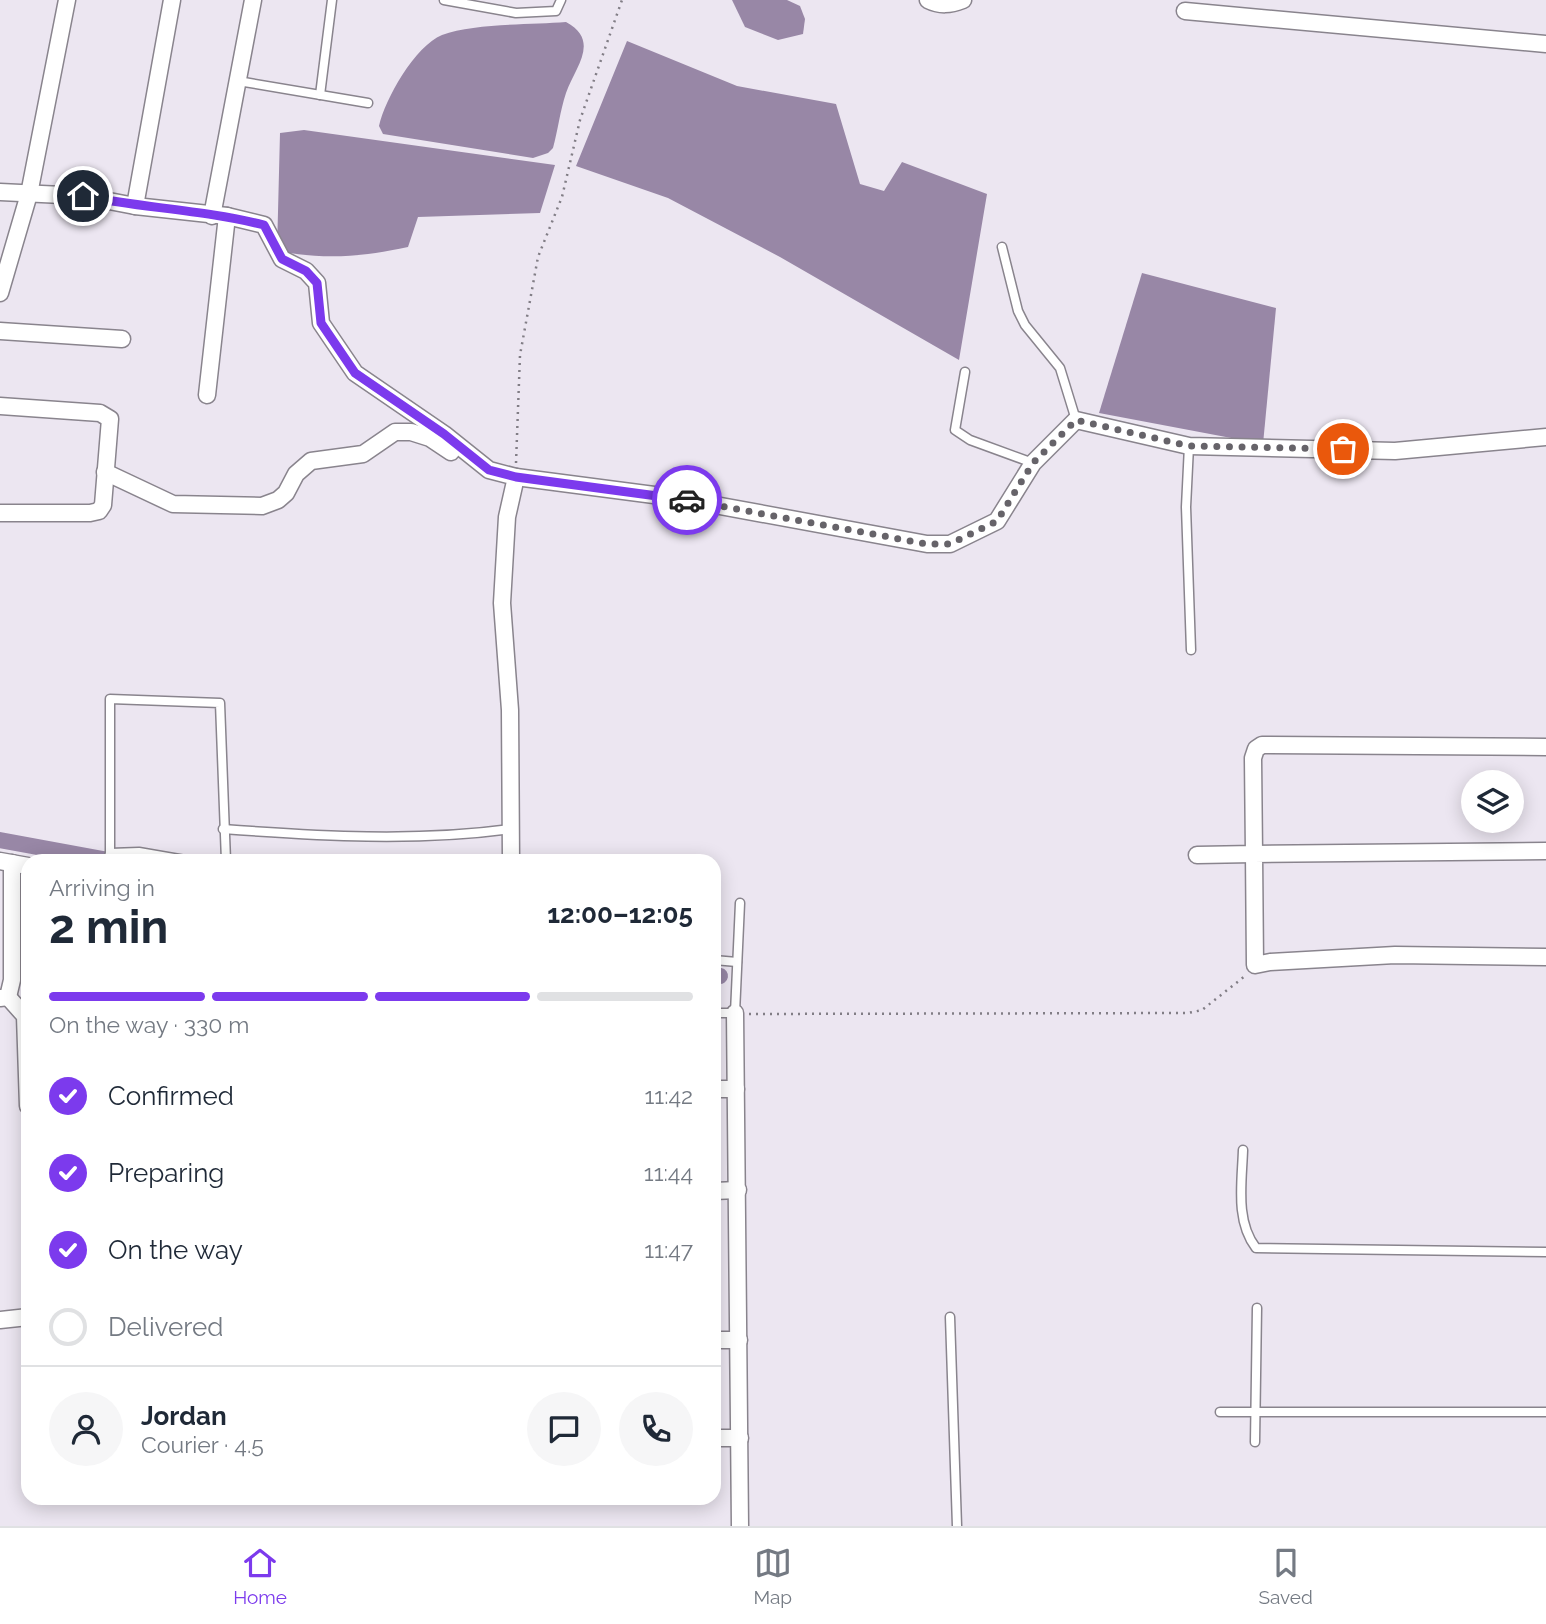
<!DOCTYPE html>
<html lang="en">
<head>
<meta charset="utf-8">
<style>
	:root { --surface:#fff; --page:#f6f6f7; --text:#1f2937; --muted:#747a83; --line:#e0e1e3; --accent:#7c3aed }
	body { margin:0; font-family:Raleway,sans-serif; background:var(--page); color:var(--text); height:100vh; display:flex; flex-direction:column; font-size:26px; white-space:nowrap }
	* { box-sizing:border-box; margin:0 }
	p { font-size:23px; color:var(--muted) }
	.icon { flex:none; width:38px; height:38px; fill:none; stroke:currentColor; stroke-width:2; stroke-linecap:round; stroke-linejoin:round }
	.map { position:relative; flex:1; overflow:hidden }
	.details { position:absolute; left:21px; top:854px; width:700px; height:651px; display:flex; flex-direction:column; background:var(--surface); border-radius:21px; box-shadow:0 4px 18px #0003 }
	.details>* { flex:none }
	.buttons { position:absolute; left:1461px; top:770px; display:grid; gap:14px }
	.buttons a { display:grid; place-items:center; width:63px; height:63px; border-radius:50%; background:var(--surface); box-shadow:0 4px 18px #0003; font-size:35px }
	.pin { position:absolute; display:grid; place-items:center; width:60px; height:60px; color:#fff; margin:-30px; border:4px solid #fff; border-radius:50%; box-shadow:0 2px 7px #0007 }
	.courier { position:absolute; display:grid; place-items:center; width:70px; height:70px; margin:-35px; border:5px solid #7c3aed; border-radius:50%; background:#fff; color:#222; box-shadow:0 2px 9px #0007 }
	.headline em { font-style:normal; font-weight:700 }
	.headline div { display:flex; flex-direction:column-reverse }
	.headline { display:flex; align-items:center; justify-content:space-between; height:119px; padding:0 28px }
	h1 { font-size:46px; font-weight:700; line-height:52px }
	.bar { display:grid; grid-template-columns:repeat(4,1fr); gap:10px 7px; align-content:center; height:84px; padding:0 28px }
	.bar i { height:9px; border-radius:5px; background:var(--line) }
	.bar .selected { background:var(--accent) }
	.bar p { grid-column:span 4 }
	.line { display:flex; align-items:center; gap:18px; padding:0 28px; border-top:2px solid var(--line) }
	.line div { flex:1 }
	.round { display:grid; place-items:center; flex:none; width:74px; height:74px; border-radius:37px; background:var(--page) }
	ol { padding:0 28px; list-style:none }
	li { display:flex; align-items:center; gap:21px; height:77px }
	li p { margin-inline-start:auto }
	li .icon { padding:7px; border-radius:50%; background:var(--accent); color:#fff; stroke-width:4 }
	li:last-child { color:var(--muted) }
	li i { width:38px; height:38px; border:4px solid var(--line); border-radius:50% }
	.tabs { display:flex; justify-content:space-around; align-items:center; height:98px; border-top:2px solid var(--line); background:var(--surface); font-size:19px; color:var(--muted) }
	.tabs a { display:grid; justify-items:center; gap:4px }
	.tabs .selected { color:var(--accent) }
	.map>svg:first-child { display:block }
</style>
</head>
<body>
<div class="map">
<svg width="1546" height="1526" viewBox="0 0 1546 1526">
	<rect width="100%" height="100%" fill="#ece6f1"/>
	<g fill="#9887a6">
		<polygon points="732,0 787,0 800,6 805,19 803,34 778,40 745,27"/>
		<path d="M 566,22 C 601,41 575,67 566,93 C 560,111 558,130 553,148 L 548,153 L 533,158 L 383,134 L 379,126 C 385,99 415,46 442,35 C 474,23 531,25 566,22 Z"/>
		<polygon points="627,41 737,86 836,104 860,184 884,191 902,162 987,194 959,360 780,257 668,198 576,166"/>
		<path d="M 304,130 L 555,165 L 540,213 L 418,217 L 408,247 C 360,257 327,260 277,251 L 280,133 Z"/>
		<polygon points="1142,273 1276,308 1263,444 1099,413"/>
	</g>
	<g fill="none" stroke-linecap="round" stroke-linejoin="round">
		<g stroke="#9887a6" stroke-width="16">
			<polyline points="0,840 114,861"/>
			<polyline points="714,975 720,976"/>
		</g>
		<g stroke="#89848d" stroke-width="11">
			<g id="lane">
				<polyline points="444,0 516,13 556,11 561,0"/>
				<polyline points="238,81 368,103"/>
				<polyline points="320,95 332,0"/>
				<polyline points="1002,247 1018,311 1025,325 1060,368 1076,420"/>
				<polyline points="965,372 955,430 970,440 1033,463"/>
				<polyline points="1189,446 1186,507 1191,650"/>
				<path d="M 223,829 C 319,836 415,842 511,829"/>
				<polyline points="110,853 110,699 220,703 226,861"/>
				<polyline points="108,861 110,853 139,852 191,861"/>
				<polyline points="714,960 737,962"/>
				<polyline points="714,1013 735,1013 740,903"/>
				<path d="M 1243,1150 C 1242,1182 1235,1221 1256,1248 L 1546,1252"/>
				<polyline points="950,1317 957,1526"/>
				<polyline points="1220,1412 1546,1412"/>
				<polyline points="1255,1442 1257,1308"/>
			</g>
		</g>
		<g stroke="#89848d" stroke-width="19">
			<g id="street">
				<path d="M 928,0 C 940,6 950,5 963,0"/>
				<polyline points="1185,11 1546,44"/>
				<polyline points="0,192 83,196 135,206 227,216 264,225 282,259 306,271 317,283 321,323 355,373 444,434 489,470 516,477 507,517 502,603 510,710 511,861"/>
				<polyline points="135,206 172,0"/>
				<polyline points="212,216 253,0"/>
				<polyline points="0,293 29,194 67,0"/>
				<polyline points="0,331 122,339"/>
				<polyline points="207,395 227,216"/>
				<polyline points="0,406 100,413 110,419 103,505 99,511 90,513 0,513"/>
				<polyline points="105,472 173,504 262,506 278,500 286,493 296,474 311,461 363,454 395,432 411,432 430,438 451,452"/>
				<polyline points="516,477 677,498 927,544 950,544 997,521 1033,463 1076,420 1189,446 1395,451 1546,437"/>
				<polyline points="1546,851 1254,854 1255,965 1270,962 1395,955 1546,957"/>
				<polyline points="1197,855 1254,854 1253,758 1256,749 1262,745 1546,747"/>
				<polyline points="0,861 28,866"/>
				<polyline points="8,997 25,1016 28,1106"/>
				<polyline points="0,998 8,997 12,980 12,863"/>
				<polyline points="735,1013 740,1526"/>
				<polyline points="714,1089 736,1089"/>
				<polyline points="714,1191 738,1190"/>
				<polyline points="0,1320 28,1317"/>
				<polyline points="714,1340 739,1340"/>
				<polyline points="714,1438 740,1438"/>
			</g>
		</g>
		<g stroke="#817d85" stroke-width="2.5" stroke-dasharray="2 5" stroke-linecap="butt">
			<polyline points="516,463 520,355 538,257 562,197 580,120 622,0"/>
			<polyline points="749,1014 1188,1013 1202,1010 1245,976"/>
		</g>
		<use href="#lane" stroke="#fff" stroke-width="8"/>
		<use href="#street" stroke="#fff" stroke-width="16"/>
	</g>
	<g fill="none" stroke-linecap="round" stroke-linejoin="round">
		<polyline stroke="#666369" stroke-width="7" stroke-dasharray="0 12.6" points="687,500 927,544 950,544 997,521 1033,463 1076,420 1189,446 1343,449"/>
		<path stroke="#7c3aed" stroke-width="9" d="M 83,196 C 143,208 205,210 264,225 L 282,259 L 306,271 L 317,283 L 321,323 L 355,373 L 444,434 L 489,470 L 516,477 L 687,500"/>
	</g>
</svg>
<div class="buttons">
<a><svg class="icon" aria-label="layers" viewBox="0 0 24 24"><path d="M12 4l9 5-9 5-9-5zM3 14l9 5 9-5"/></svg></a>
</div>
<div class="pin" style="left:1343px;top:449px;background:#ea580c"><svg class="icon" aria-label="bag" viewBox="0 0 24 24"><path d="M5 8h14l-1 12H6zM9 8a3 3 0 0 1 6 0"/></svg></div>
<div class="pin" style="left:83px;top:196px;background:#1f2937"><svg class="icon" aria-label="home" viewBox="0 0 24 24"><path d="M3 11l9-7 9 7M6 9v11h12V9"/></svg></div>
<div class="courier" style="left:687px;top:500px"><svg class="icon" aria-label="car" viewBox="0 0 24 24"><path d="M5 17H2v-5l4-1 3-4h7l3 4 3 1v5h-3M9 17h6M6 11h13"/><circle cx="7" cy="17" r="2"/><circle cx="17" cy="17" r="2"/></svg></div>
<section class="details">
<div class="headline"><div><h1>2 min</h1><p>Arriving in</p></div><em>12:00–12:05</em></div>
<div class="bar"><i class="selected"></i><i class="selected"></i><i class="selected"></i><i></i><p>On the way · 330 m</p></div>
<ol>
<li><svg class="icon" aria-label="check" viewBox="0 0 24 24"><path d="M5 12l5 5 9-10"/></svg>Confirmed<p>11:42</p></li>
<li><svg class="icon" aria-label="check" viewBox="0 0 24 24"><path d="M5 12l5 5 9-10"/></svg>Preparing<p>11:44</p></li>
<li><svg class="icon" aria-label="check" viewBox="0 0 24 24"><path d="M5 12l5 5 9-10"/></svg>On the way<p>11:47</p></li>
<li><i></i>Delivered</li>
</ol>
<div class="line" style="height:126px"><a class="round"><svg class="icon" aria-label="person" viewBox="0 0 24 24"><circle cx="12" cy="8" r="4"/><path d="M4 21q1-7 8-7t8 7"/></svg></a><div><b>Jordan</b><p>Courier · 4.5</p></div><a class="round"><svg class="icon" aria-label="chat" viewBox="0 0 24 24"><path d="M4 5h16v11H9l-5 4z"/></svg></a><a class="round"><svg class="icon" aria-label="phone" viewBox="0 0 24 24"><path d="M5 4h4l2 5-3 2q2 4 5 5l2-3 5 2v4C11 20 4 13 5 4z"/></svg></a></div>
</section>
</div>
<nav class="tabs">
<a class="selected"><svg class="icon" aria-label="home" viewBox="0 0 24 24"><path d="M3 11l9-7 9 7M6 9v11h12V9"/></svg>Home</a>
<a><svg class="icon" aria-label="map" viewBox="0 0 24 24"><path d="M3 6l6-2 6 2 6-2v14l-6 2-6-2-6 2zM9 4v14M15 6v14"/></svg>Map</a>
<a><svg class="icon" aria-label="saved" viewBox="0 0 24 24"><path d="M7 4h10v16l-5-4-5 4z"/></svg>Saved</a>
</nav>
</body>
</html>
